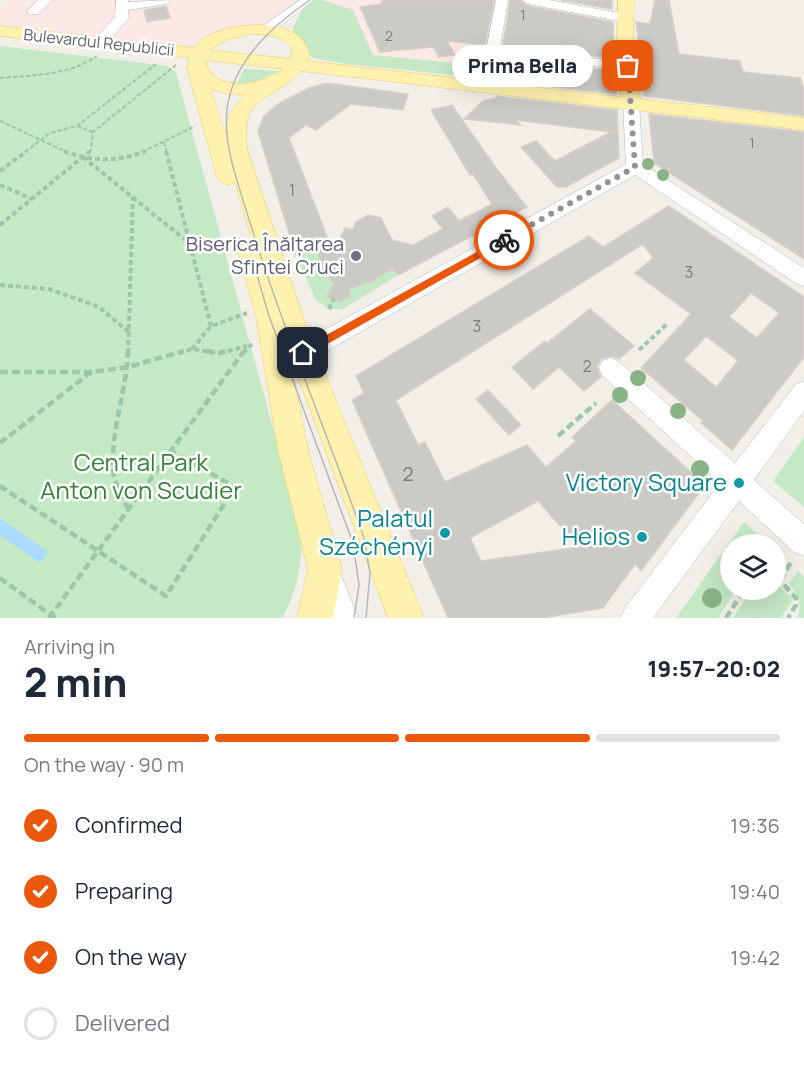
<!DOCTYPE html>
<html lang="en">
<head>
<meta charset="utf-8">
<style>
	:root { --surface:#fff; --page:#f6f6f7; --text:#1f2937; --muted:#747a83; --line:#e0e1e3; --accent:#ea580c }
	body { margin:0; font-family:Manrope,sans-serif; background:var(--page); color:var(--text); height:100vh; display:flex; flex-direction:column; font-size:22px; white-space:nowrap }
	* { box-sizing:border-box; margin:0 }
	p { font-size:20px; color:var(--muted) }
	.icon { flex:none; width:33px; height:33px; fill:none; stroke:currentColor; stroke-width:2; stroke-linecap:round; stroke-linejoin:round }
	.map { position:relative; height:618px; overflow:hidden }
	.drawer { display:flex; flex-direction:column; background:var(--surface); flex:1 }
	.drawer>* { flex:none }
	.fabs { position:absolute; left:720px; top:534px; display:grid; gap:12px }
	.fabs a { display:grid; place-items:center; width:66px; height:66px; border-radius:50%; background:var(--surface); box-shadow:0 6px 24px #0002; font-size:30px }
	.pin { position:absolute; display:grid; place-items:center; width:51px; height:51px; color:#fff; margin:-26px; border-radius:12px; box-shadow:0 3px 9px #0006 }
	.courier { position:absolute; display:grid; place-items:center; width:60px; height:60px; margin:-30px; border:4px solid #ea580c; border-radius:50%; background:#fff; color:#222; box-shadow:0 2px 8px #0007 }
	.bubble { position:absolute; height:42px; border-radius:21px; background:var(--surface); box-shadow:0 6px 24px #0002; font-size:20px; font-weight:800; line-height:42px; text-align:center }
	.head em { font-style:normal; font-weight:800 }
	.head div { display:flex; flex-direction:column-reverse }
	.head { display:flex; align-items:center; justify-content:space-between; height:102px; padding:0 24px }
	h1 { font-size:39px; font-weight:800; line-height:45px }
	.bar { display:grid; grid-template-columns:repeat(4,1fr); gap:9px 6px; align-content:center; height:72px; padding:0 24px }
	.bar i { height:8px; border-radius:4px; background:var(--line) }
	.bar .current { background:var(--accent) }
	.bar p { grid-column:span 4 }
	ol { padding:0 24px; list-style:none }
	li { display:flex; align-items:center; gap:18px; height:66px }
	li p { margin-inline-start:auto }
	li .icon { padding:6px; border-radius:50%; background:var(--accent); color:#fff; stroke-width:4 }
	li:last-child { color:var(--muted) }
	li i { width:33px; height:33px; border:3px solid var(--line); border-radius:50% }
	.map>svg:first-child { display:block }
</style>
</head>
<body>
<div class="map">
<svg width="804" height="618" viewBox="0 0 804 618">
	<rect width="100%" height="100%" fill="#f1efe8"/>
	<g fill="#fce8e6">
		<polygon points="11,0 304,0 264,29 242,30 199,54 0,31 0,8"/>
		<polygon points="314,0 497,0 486,78 318,59 295,20 303,9"/>
	</g>
	<g fill="#c5e8c5">
		<polygon points="314,0 323,0 353,10 373,55 485,66 482,78 347,64 318,59 308,55 294,36 293,27 303,9"/>
		<path d="M 0,46 L 168,66 L 176,73 L 300,527 C 303,560 299,588 282,618 L 0,618 Z"/>
		<polygon points="244,69 279,71 257,81 237,84"/>
		<polygon points="316,249 336,281 327,297 342,301 350,286 363,284 393,269 398,275 343,309 329,309 316,300 296,256"/>
		<polygon points="804,437 804,507 773,481"/>
		<polygon points="744,522 769,544 730,544 730,590 736,590 718,618 676,618"/>
		<path d="M 798,571 L 804,577 L 804,618 L 797,618 C 803,605 798,594 789,584 Z"/>
		<polygon points="776,583 793,599 781,618 733,618 751,590 776,590"/>
	</g>
	<polygon fill="#aadaff" points="0,518 48,552 40,563 0,535"/>
	<g fill="#cccac5" stroke="#d6d1c6" stroke-width="1.5" fill-rule="evenodd">
		<polygon points="382,0 494,0 485,45 447,41 455,55 439,57 433,47 380,52 360,7 381,4"/>
		<polygon points="510,0 520,0 528,6 613,22 614,58 503,46"/>
		<polygon points="561,0 612,0 612,9"/>
		<polygon points="655,0 669,0 679,54 740,61 743,72 800,78 804,89 804,116 645,96 636,22 650,24"/>
		<polygon points="166,6 170,18 147,22 144,10"/>
		<polygon points="503,59 615,71 616,94 499,81"/>
		<polygon points="327,83 408,94 403,110 351,104 316,130 306,125 289,138 333,252 345,228 352,230 356,222 368,215 381,218 392,240 413,245 443,229 432,216 448,207 459,221 492,204 473,174 470,175 431,110 452,105 496,168 527,207 398,275 393,269 370,282 349,289 350,297 345,299 344,297 342,302 326,297 334,284 323,270 316,249 296,256 258,131 264,116 278,104 309,88"/>
		<polygon points="496,96 617,110 619,158 566,187 557,187 521,147 536,141 555,161 611,132 516,120 521,125 464,119 483,101 496,98"/>
		<polygon points="649,114 804,132 804,259 654,163"/>
		<path d="M 669,206 L 804,297 L 804,357 L 732,450 L 701,423 L 703,421 L 641,368 L 691,314 L 635,273 L 653,258 L 643,244 L 396,400 L 418,445 L 425,442 L 445,482 L 527,445 L 546,467 L 576,441 L 572,437 L 612,400 L 705,485 L 641,571 L 635,564 L 603,608 L 542,618 L 448,618 L 352,400 L 364,393 L 356,376 L 589,236 L 603,247 ZM 751,293 L 779,313 L 757,338 L 729,317 ZM 706,336 L 738,361 L 716,387 L 684,360 ZM 538,501 L 579,547 L 481,561 L 470,538 Z"/>
		<polygon points="590,309 634,346 619,359 611,356 601,359 597,367 601,377 584,391 559,367 533,389 512,367 545,341 547,343"/>
		<polygon points="488,390 521,425 509,435 476,399"/>
	</g>
	<g fill="none" stroke-linecap="round" stroke-linejoin="round">
		<g stroke="#b5b8bc" stroke-width="1">
			<g id="minor">
				<polygon points="38,0 52,0 38,14 28,14 27,11"/>
				<polygon points="116,0 128,0 128,2 172,0 166,4 128,10 129,18 104,46 94,46 92,43 94,40 115,17"/>
				<polygon points="300,0 314,0 271,33 261,33 259,30 261,27"/>
				<polygon points="496,0 508,0 500,48 628,62 635,66 628,70 499,56 493,87 491,90 481,90 479,87"/>
				<polygon points="522,0 549,0 625,14 632,18 625,22 528,4"/>
				<polygon points="631,99 639,104 643,164 804,268 804,286 797,284 635,175 311,360 303,363 295,360 292,353 295,346 626,164 623,104"/>
				<polygon points="610,358 618,361 735,463 796,384 804,381 804,411 754,480 804,524 804,556 794,552 739,501 653,618 620,618 625,608 720,483 602,375 599,368 602,361"/>
				<polygon points="327,561 337,565 358,618 328,618 313,575 317,565"/>
			</g>
		</g>
		<g stroke="#f2c960" stroke-width="1">
			<path id="major" d="M 618,0 L 634,0 L 633,44 L 640,99 L 804,118 L 804,130 L 301,71 C 272,103 237,93 248,152 L 307,329 L 424,618 L 388,618 L 289,353 L 308,450 L 342,569 L 333,618 L 297,618 L 308,569 L 278,450 L 256,316 L 238,252 L 242,245 L 253,244 L 235,182 L 228,185 L 221,182 L 217,177 L 187,68 L 189,58 L 0,36 L 0,26 L 194,48 C 210,24 269,19 293,32 C 302,37 306,45 310,54 L 307,61 L 621,97 L 617,44 ZM 251,34 C 266,34 297,36 291,59 L 210,50 L 226,40 ZM 205,60 L 283,69 C 261,86 214,94 205,60 ZM 211,89 L 228,94 L 244,95 L 229,115 L 225,134 Z"/>
		</g>
		<g stroke="#9cc7a9" stroke-width="2" stroke-dasharray="4.5 2" stroke-linecap="butt">
			<path d="M 0,78 C 34,75 67,76 97,56"/>
			<polyline points="0,121 67,152"/>
			<polyline points="77,126 93,132"/>
			<polyline points="164,142 167,152"/>
			<polyline points="25,152 50,133 77,126 156,64"/>
			<polyline points="89,152 91,150 93,132 176,65"/>
			<polyline points="142,152 195,126"/>
		</g>
		<g stroke="#9cc7a9" stroke-width="4" stroke-dasharray="5 3" stroke-linecap="butt">
			<path d="M 64,151 C 92,162 118,162 146,151"/>
			<polyline points="166,151 211,326"/>
			<polyline points="83,157 189,243"/>
			<polyline points="0,171 27,151"/>
			<polyline points="0,185 32,199"/>
			<polyline points="0,225 90,151"/>
			<polyline points="0,285 49,289 99,307 130,333"/>
			<polyline points="329,309 334,299"/>
			<polyline points="192,349 211,326 247,313"/>
			<polyline points="639,350 667,324"/>
			<polyline points="128,353 133,197"/>
			<polyline points="179,353 192,349 217,353"/>
			<polyline points="220,353 247,346"/>
			<polyline points="243,353 252,344"/>
		</g>
		<g stroke="#9cc7a9" stroke-width="4.5" stroke-dasharray="8 4" stroke-linecap="butt">
			<polyline points="206,351 219,353 226,351"/>
			<polyline points="0,372 92,372 128,367 184,351"/>
			<polyline points="558,436 596,403"/>
			<polyline points="0,443 91,372"/>
			<polyline points="0,486 166,596 235,487 171,451"/>
			<path d="M 128,510 C 124,499 116,487 114,476 C 108,439 127,390 128,351"/>
			<polyline points="776,576 796,598 796,605 788,618"/>
			<polyline points="0,578 55,618"/>
			<polyline points="780,580 792,561"/>
			<polyline points="49,618 244,351"/>
			<polyline points="726,618 744,590"/>
		</g>
		<use href="#minor" fill="#fff" fill-rule="evenodd"/>
		<use href="#major" fill="#fff2af" fill-rule="evenodd"/>
		<g stroke="#b6b7b8" stroke-width="1.5">
			<path d="M 310,0 C 272,26 233,61 227,109 C 223,145 238,183 248,216 C 281,325 326,430 364,538 L 370,573 L 366,618"/>
			<polyline points="252,258 269,316 353,543 359,585 354,618"/>
		</g>
	</g>
	<g fill="#89b387">
		<circle cx="648" cy="164" r="6"/>
		<circle cx="663" cy="175" r="6"/>
		<circle cx="638" cy="378" r="8"/>
		<circle cx="620" cy="395" r="8"/>
		<circle cx="678" cy="411" r="8"/>
		<circle cx="700" cy="469" r="9"/>
		<circle cx="712" cy="598" r="10"/>
	</g>
	<polygon fill="#ea580c" points="504,237 507,238 507,243 306,356 299,356 299,350"/>
	<g fill="none" stroke-linecap="round" stroke-linejoin="round">
		<polyline stroke="#929495" stroke-width="6" stroke-dasharray="0 10.8" points="504,240 635,167 628,66"/>
	</g>
	<circle fill="#6b7280" stroke="#fff" stroke-width="2" cx="356" cy="256" r="6"/>
	<g fill="#0f9aa8" stroke="#fff" stroke-width="2">
		<circle cx="739" cy="483" r="6"/>
		<circle cx="445" cy="533" r="6"/>
		<circle cx="642" cy="537" r="6"/>
	</g>
	<g text-anchor="middle" stroke-width="5" stroke-linejoin="round" paint-order="stroke">
		<g font-size="14" fill="#7a7d7f">
			<text x="523" y="20">1</text>
			<text x="389" y="41">2</text>
			<text x="752" y="148">1</text>
		</g>
		<g font-size="16" fill="#5f6368" stroke="#fff">
			<text transform="translate(99 42) rotate(6)" y="6">Bulevardul Republicii</text>
		</g>
		<g font-size="16" fill="#7a7d7f">
			<text x="292" y="196">1</text>
			<text x="689" y="278">3</text>
			<text x="477" y="332">3</text>
			<text x="587" y="372">2</text>
		</g>
		<g font-size="20" fill="#5b616d" stroke="#fff" text-anchor="end">
			<text x="344" y="251">Biserica Înălțarea<tspan x="344" dy="23">Sfintei Cruci</tspan></text>
		</g>
		<g font-size="20" fill="#7a7d7f">
			<text x="408" y="481">2</text>
		</g>
		<g font-size="24" fill="#348238" stroke="#fff">
			<text x="141" y="471">Central Park<tspan x="141" dy="28">Anton von Scudier</tspan></text>
		</g>
		<g font-size="24" fill="#0d838f" stroke="#fff" text-anchor="end">
			<text x="727" y="491">Victory Square</text>
			<text x="433" y="527">Palatul<tspan x="433" dy="28">Széchényi</tspan></text>
			<text x="630" y="545">Helios</text>
		</g>
	</g>
</svg>
<div class="fabs">
<a><svg class="icon" aria-label="layers" viewBox="0 0 24 24"><path d="M12 4l9 5-9 5-9-5zM3 14l9 5 9-5"/></svg></a>
</div>
<div class="pin" style="left:628px;top:66px;background:#ea580c"><svg class="icon" aria-label="bag" viewBox="0 0 24 24"><path d="M5 8h14l-1 12H6zM9 8a3 3 0 0 1 6 0"/></svg></div>
<div class="pin" style="left:303px;top:353px;background:#1f2937"><svg class="icon" aria-label="home" viewBox="0 0 24 24"><path d="M3 11l9-7 9 7M6 9v11h12V9"/></svg></div>
<div class="courier" style="left:504px;top:240px"><svg class="icon" aria-label="bike" viewBox="0 0 24 24"><circle cx="6" cy="16" r="4"/><circle cx="18" cy="16" r="4"/><path d="M6 16l4-8h5l3 8M10 8l3 8H6M13 5h3"/></svg></div>
<div class="bubble" style="left:452px;top:45px;width:141px">Prima Bella</div>
</div>
<section class="drawer">
<div class="head"><div><h1>2 min</h1><p>Arriving in</p></div><em>19:57–20:02</em></div>
<div class="bar"><i class="current"></i><i class="current"></i><i class="current"></i><i></i><p>On the way · 90 m</p></div>
<ol>
<li><svg class="icon" aria-label="check" viewBox="0 0 24 24"><path d="M5 12l5 5 9-10"/></svg>Confirmed<p>19:36</p></li>
<li><svg class="icon" aria-label="check" viewBox="0 0 24 24"><path d="M5 12l5 5 9-10"/></svg>Preparing<p>19:40</p></li>
<li><svg class="icon" aria-label="check" viewBox="0 0 24 24"><path d="M5 12l5 5 9-10"/></svg>On the way<p>19:42</p></li>
<li><i></i>Delivered</li>
</ol>
</section>
</body>
</html>
